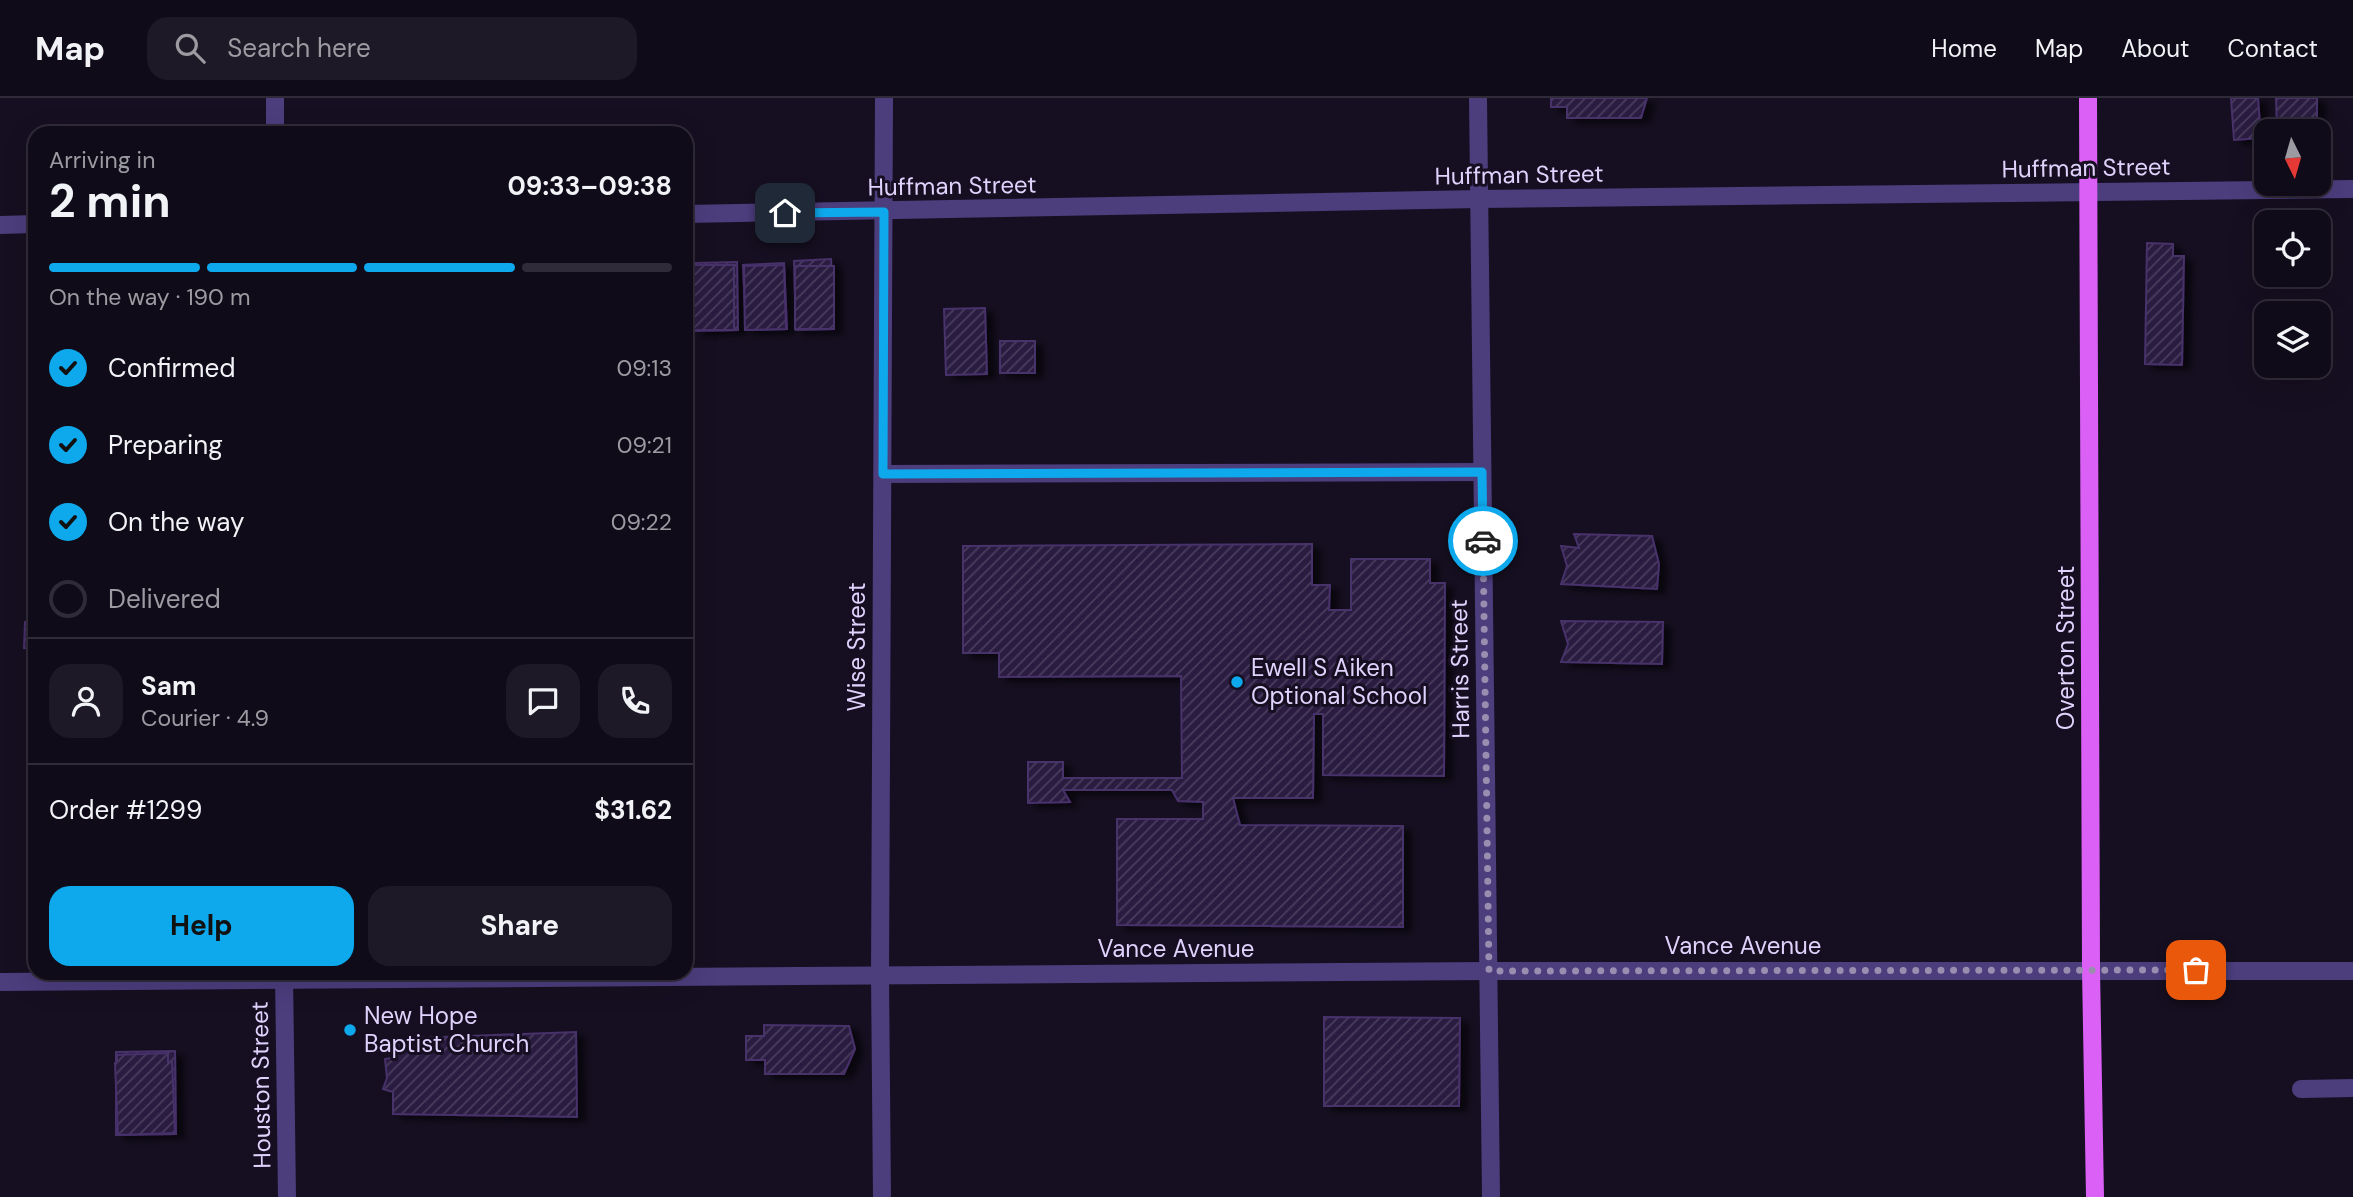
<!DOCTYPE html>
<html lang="en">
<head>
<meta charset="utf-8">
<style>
	:root { --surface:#100b19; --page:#1e1926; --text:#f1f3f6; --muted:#9c9ba2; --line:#302b38; --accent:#0ea9ec }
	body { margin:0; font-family:"DM Sans",sans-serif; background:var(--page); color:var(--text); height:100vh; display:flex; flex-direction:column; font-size:26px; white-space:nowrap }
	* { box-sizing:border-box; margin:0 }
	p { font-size:23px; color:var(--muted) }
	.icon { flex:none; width:38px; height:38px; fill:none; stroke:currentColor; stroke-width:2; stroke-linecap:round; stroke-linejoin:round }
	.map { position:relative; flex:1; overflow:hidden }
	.sheet { position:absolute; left:28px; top:28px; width:665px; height:854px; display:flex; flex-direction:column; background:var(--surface); border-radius:21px; box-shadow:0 7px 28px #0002,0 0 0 2px var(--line) }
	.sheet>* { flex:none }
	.needle { width:46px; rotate:175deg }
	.fabs { position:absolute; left:2254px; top:21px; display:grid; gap:14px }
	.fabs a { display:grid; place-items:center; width:77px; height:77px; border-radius:14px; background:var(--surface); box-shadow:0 7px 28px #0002,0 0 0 2px var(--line); font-size:35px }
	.pin { position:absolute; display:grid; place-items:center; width:60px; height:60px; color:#fff; margin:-30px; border-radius:14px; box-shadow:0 4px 10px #0006 }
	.courier { position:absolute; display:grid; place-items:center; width:70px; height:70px; margin:-35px; border:5px solid #0ea9ec; border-radius:50%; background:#fff; color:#222; box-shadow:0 2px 9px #0007 }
	.head em { font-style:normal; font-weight:700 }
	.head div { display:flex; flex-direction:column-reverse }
	.head { display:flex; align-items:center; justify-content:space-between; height:119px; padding:0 21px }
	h1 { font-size:46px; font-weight:700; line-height:52px }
	.bar { display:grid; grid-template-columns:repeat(4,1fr); gap:10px 7px; align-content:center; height:84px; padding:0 21px }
	.bar i { height:9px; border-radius:5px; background:var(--line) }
	.bar .current { background:var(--accent) }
	.bar p { grid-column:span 4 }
	.line { display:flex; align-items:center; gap:18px; padding:0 21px; border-top:2px solid var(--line) }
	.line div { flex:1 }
	.round { display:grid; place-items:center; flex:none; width:74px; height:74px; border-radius:21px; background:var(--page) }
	ol { padding:0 21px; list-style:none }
	li { display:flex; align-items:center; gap:21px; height:77px }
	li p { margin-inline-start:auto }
	li .icon { padding:7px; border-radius:50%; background:var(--accent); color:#111; stroke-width:4 }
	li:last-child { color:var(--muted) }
	li i { width:38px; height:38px; border:4px solid var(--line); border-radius:50% }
	.button { display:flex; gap:14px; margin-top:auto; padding:14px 21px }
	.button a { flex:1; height:80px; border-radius:21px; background:var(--accent); color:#111; font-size:28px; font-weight:700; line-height:80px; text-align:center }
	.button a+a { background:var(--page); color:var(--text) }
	header { display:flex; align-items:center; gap:42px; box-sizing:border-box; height:98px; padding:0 35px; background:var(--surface); border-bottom:2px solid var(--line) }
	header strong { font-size:33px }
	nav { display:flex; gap:38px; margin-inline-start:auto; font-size:24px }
	.search { width:490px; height:63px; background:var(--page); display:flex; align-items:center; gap:18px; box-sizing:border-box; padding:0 24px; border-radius:21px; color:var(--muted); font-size:26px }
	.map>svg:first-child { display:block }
</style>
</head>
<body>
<header>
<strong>Map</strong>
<div class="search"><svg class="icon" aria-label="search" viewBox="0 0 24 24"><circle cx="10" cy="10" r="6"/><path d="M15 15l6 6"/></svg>Search here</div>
<nav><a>Home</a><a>Map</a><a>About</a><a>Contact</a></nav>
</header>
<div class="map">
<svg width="2353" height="1099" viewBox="0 0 2353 1099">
	<defs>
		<pattern id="building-hatch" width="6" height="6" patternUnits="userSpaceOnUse" patternTransform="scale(1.75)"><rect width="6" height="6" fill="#2b1c41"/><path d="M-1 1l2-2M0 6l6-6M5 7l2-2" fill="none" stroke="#493c5d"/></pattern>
		<filter id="shadow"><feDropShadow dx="8" dy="4.5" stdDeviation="3.5" flood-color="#0009"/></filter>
	</defs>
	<rect width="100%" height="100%" fill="#160f21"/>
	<g fill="url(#building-hatch)" stroke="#47306b" stroke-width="2" filter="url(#shadow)">
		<polygon points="1551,0 1647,0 1641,20 1567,20 1567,9 1551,9"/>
		<polygon points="2231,0 2258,0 2261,40 2234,42"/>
		<polygon points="2276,0 2317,0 2317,33 2277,33"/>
		<polygon points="2147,145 2173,146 2173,158 2184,158 2182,267 2145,266"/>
		<polygon points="831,161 834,231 796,232 794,163"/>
		<polygon points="737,164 738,232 696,233 695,165"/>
		<polygon points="784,165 787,231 746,232 743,167"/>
		<rect x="694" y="167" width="40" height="65"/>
		<polygon points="784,167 786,231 745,232 744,168"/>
		<rect x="795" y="168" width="39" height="63"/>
		<polygon points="985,210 987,276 946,277 944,211"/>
		<rect x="1000" y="243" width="35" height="32"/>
		<polygon points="1574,436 1652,438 1659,466 1657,491 1561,486 1567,468 1561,448 1579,450"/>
		<polygon points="1312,446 1312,487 1330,487 1329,512 1351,512 1351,461 1430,461 1430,485 1445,485 1444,678 1323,677 1323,616 1314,616 1313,700 1233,700 1240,727 1403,728 1403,829 1117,827 1117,721 1203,721 1203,704 1178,703 1172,692 1063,692 1070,704 1028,705 1028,664 1063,664 1063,680 1182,680 1181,578 999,579 999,555 963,555 963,448"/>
		<polygon points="1561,523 1663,524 1662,566 1561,564 1568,546"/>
		<polygon points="25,524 35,524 35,551 24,550"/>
		<polygon points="1324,919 1460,920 1459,1008 1324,1008"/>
		<polygon points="764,927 849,928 855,951 844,976 765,976 765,962 746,962 746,938 764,938"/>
		<polygon points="576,934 577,1019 393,1016 393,994 383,991 387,980 385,961 397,959 391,941"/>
		<polygon points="175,953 176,1036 116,1037 116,954"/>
		<polygon points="168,955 168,964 172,964 175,1035 118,1037 115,965 117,964 117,957"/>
	</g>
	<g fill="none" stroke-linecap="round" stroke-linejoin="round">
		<g stroke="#4c3d7d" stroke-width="18">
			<polyline points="275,0 275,35"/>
			<polyline points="1478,0 1491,1099"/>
			<polyline points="686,116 1479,101 2353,91"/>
			<polyline points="0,127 35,126"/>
			<polyline points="883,376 1482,374"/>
			<polyline points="284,875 287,1099"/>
			<polyline points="0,884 1489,873 2353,873"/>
			<polyline points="2301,991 2353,990"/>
			<polyline points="882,1099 880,878 884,0"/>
		</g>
		<polyline stroke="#db60f5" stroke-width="18" points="2088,0 2091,872 2095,1099"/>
	</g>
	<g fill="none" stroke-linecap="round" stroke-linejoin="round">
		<polyline stroke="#998eaf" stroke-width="7" stroke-dasharray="0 12.6" points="1483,443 1489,873 2196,872"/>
		<polyline stroke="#0ea9ec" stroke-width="9" points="785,115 884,114 883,376 1482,374 1483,443"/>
	</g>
	<g fill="#0ea9ec" stroke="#160f21" stroke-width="2.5">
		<circle cx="1237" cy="584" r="7"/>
		<circle cx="350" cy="932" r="7"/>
	</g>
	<g text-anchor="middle" stroke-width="6" stroke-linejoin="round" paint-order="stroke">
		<g font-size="24" fill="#dfd2fc" stroke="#160f21">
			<text transform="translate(2086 70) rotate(-1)" y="8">Huffman Street</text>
			<text transform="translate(1519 77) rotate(-1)" y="8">Huffman Street</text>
			<text transform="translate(952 88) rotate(-1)" y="8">Huffman Street</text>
			<text transform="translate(857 549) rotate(-90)" y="8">Wise Street</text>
			<text transform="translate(2066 550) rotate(-90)" y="8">Overton Street</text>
			<text transform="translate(1460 571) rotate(-91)" y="8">Harris Street</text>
			<text x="1743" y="856">Vance Avenue</text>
			<text x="1176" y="859">Vance Avenue</text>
			<text transform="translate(261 987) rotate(-91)" y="8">Houston Street</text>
		</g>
		<g font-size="24" fill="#dfd2fc" stroke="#160f21" text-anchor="start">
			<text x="1251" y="578">Ewell S Aiken<tspan x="1251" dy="28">Optional School</tspan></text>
			<text x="364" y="926">New Hope<tspan x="364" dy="28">Baptist Church</tspan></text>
		</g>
	</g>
</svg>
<div class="fabs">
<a><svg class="needle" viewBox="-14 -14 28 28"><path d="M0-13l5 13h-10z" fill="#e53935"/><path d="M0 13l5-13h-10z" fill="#9c9ba2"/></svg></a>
<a><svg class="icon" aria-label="locate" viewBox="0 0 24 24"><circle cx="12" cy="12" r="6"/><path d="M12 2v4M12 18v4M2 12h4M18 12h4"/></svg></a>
<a><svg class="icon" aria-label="layers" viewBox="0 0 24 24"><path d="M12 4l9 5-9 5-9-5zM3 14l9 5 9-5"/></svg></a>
</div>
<div class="pin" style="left:2196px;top:872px;background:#ea580c"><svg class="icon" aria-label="bag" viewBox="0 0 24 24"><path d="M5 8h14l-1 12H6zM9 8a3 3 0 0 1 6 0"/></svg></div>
<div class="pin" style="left:785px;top:115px;background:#1f2937"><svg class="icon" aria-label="home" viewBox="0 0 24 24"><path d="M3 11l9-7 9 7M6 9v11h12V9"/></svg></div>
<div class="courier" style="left:1483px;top:443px"><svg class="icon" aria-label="car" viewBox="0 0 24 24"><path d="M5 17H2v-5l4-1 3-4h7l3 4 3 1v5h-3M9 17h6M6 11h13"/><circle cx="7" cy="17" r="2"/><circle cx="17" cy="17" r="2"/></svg></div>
<section class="sheet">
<div class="head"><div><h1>2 min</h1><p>Arriving in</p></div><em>09:33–09:38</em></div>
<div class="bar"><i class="current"></i><i class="current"></i><i class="current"></i><i></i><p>On the way · 190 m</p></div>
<ol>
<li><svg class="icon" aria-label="check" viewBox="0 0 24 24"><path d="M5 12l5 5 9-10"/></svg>Confirmed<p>09:13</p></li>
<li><svg class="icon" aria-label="check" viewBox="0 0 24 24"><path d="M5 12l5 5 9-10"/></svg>Preparing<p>09:21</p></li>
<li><svg class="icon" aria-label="check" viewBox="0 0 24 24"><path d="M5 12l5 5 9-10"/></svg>On the way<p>09:22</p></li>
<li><i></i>Delivered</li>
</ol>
<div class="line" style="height:126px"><a class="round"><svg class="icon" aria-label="person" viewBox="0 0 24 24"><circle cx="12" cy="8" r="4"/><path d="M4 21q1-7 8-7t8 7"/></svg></a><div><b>Sam</b><p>Courier · 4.9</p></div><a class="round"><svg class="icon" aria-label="chat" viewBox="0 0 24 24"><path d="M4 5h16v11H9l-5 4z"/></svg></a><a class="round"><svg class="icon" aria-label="phone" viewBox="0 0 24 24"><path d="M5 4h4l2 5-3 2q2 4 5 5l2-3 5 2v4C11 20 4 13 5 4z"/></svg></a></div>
<div class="line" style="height:91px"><div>Order #1299</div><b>$31.62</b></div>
<div class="button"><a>Help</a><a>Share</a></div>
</section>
</div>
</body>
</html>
